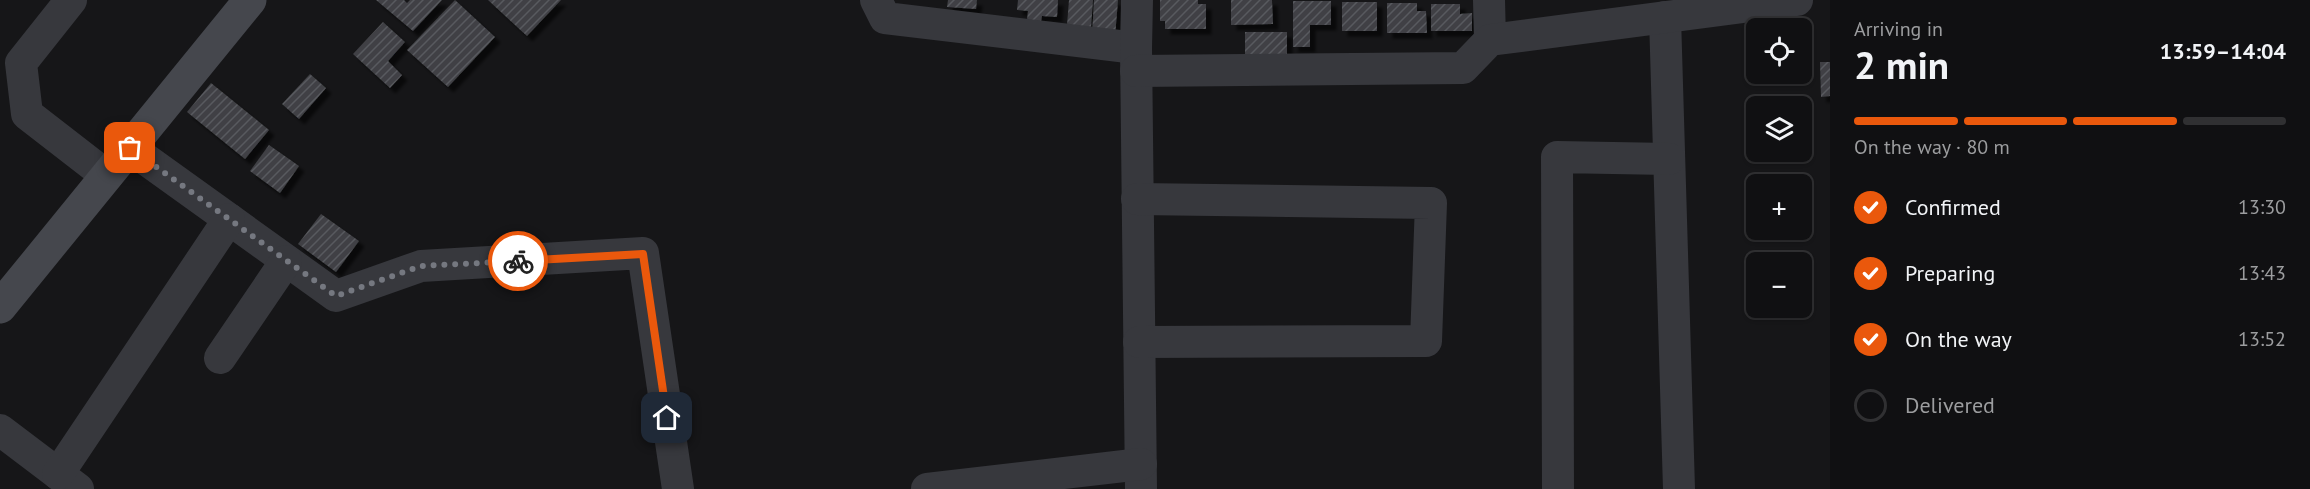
<!DOCTYPE html>
<html lang="en">
<head>
<meta charset="utf-8">
<style>
	:root { --surface:#101012; --page:#1e1e20; --text:#f1f3f6; --muted:#9c9d9f; --line:#303032; --accent:#ea580c }
	body { margin:0; font-family:"PT Sans",sans-serif; background:var(--page); color:var(--text); height:100vh; display:flex; flex-direction:column; font-size:22px; white-space:nowrap }
	* { box-sizing:border-box; margin:0 }
	p { font-size:20px; color:var(--muted) }
	.icon { flex:none; width:33px; height:33px; fill:none; stroke:currentColor; stroke-width:2; stroke-linecap:round; stroke-linejoin:round }
	.map { position:relative; flex:1; overflow:hidden }
	.sheet { display:flex; flex-direction:column; background:var(--surface); width:480px }
	.sheet>* { flex:none }
	.controls { position:absolute; left:1746px; top:18px; display:grid; gap:12px }
	.controls a { display:grid; place-items:center; width:66px; height:66px; border-radius:9px; background:var(--surface); box-shadow:0 2px 4px #0004,0 0 0 2px var(--line); font-size:30px }
	.pin { position:absolute; display:grid; place-items:center; width:51px; height:51px; color:#fff; margin:-26px; border-radius:12px; box-shadow:0 3px 9px #0006 }
	.courier { position:absolute; display:grid; place-items:center; width:60px; height:60px; margin:-30px; border:4px solid #ea580c; border-radius:50%; background:#fff; color:#222; box-shadow:0 2px 8px #0007 }
	.overview em { font-style:normal; font-weight:800 }
	.overview div { display:flex; flex-direction:column-reverse }
	.overview { display:flex; align-items:center; justify-content:space-between; height:102px; padding:0 24px }
	h1 { font-size:39px; font-weight:800; line-height:45px }
	.bar { display:grid; grid-template-columns:repeat(4,1fr); gap:9px 6px; align-content:center; height:72px; padding:0 24px }
	.bar i { height:8px; border-radius:4px; background:var(--line) }
	.bar .current { background:var(--accent) }
	.bar p { grid-column:span 4 }
	ol { padding:0 24px; list-style:none }
	li { display:flex; align-items:center; gap:18px; height:66px }
	li p { margin-inline-start:auto }
	li .icon { padding:6px; border-radius:50%; background:var(--accent); color:#fff; stroke-width:4 }
	li:last-child { color:var(--muted) }
	li i { width:33px; height:33px; border:3px solid var(--line); border-radius:50% }
	main { display:flex; flex:1; min-height:0 }
	.map>svg:first-child { display:block }
</style>
</head>
<body>
<main>
<div class="map">
<svg width="1830" height="489" viewBox="0 0 1830 489">
	<defs>
		<pattern id="building-hatch" width="6" height="6" patternUnits="userSpaceOnUse" patternTransform="scale(1.5)"><rect width="6" height="6" fill="#404145"/><path d="M-1 1l2-2M0 6l6-6M5 7l2-2" fill="none" stroke="#595a5e"/></pattern>
		<filter id="shadow"><feDropShadow dx="5.5" dy="5.5" stdDeviation="1.5" flood-color="#0009"/></filter>
	</defs>
	<rect width="100%" height="100%" fill="#161618"/>
	<g fill="url(#building-hatch)" filter="url(#shadow)">
		<polygon points="376,0 404,0 407,3 410,0 442,0 413,31"/>
		<polygon points="455,0 495,37 448,87 407,50"/>
		<polygon points="488,0 561,0 527,36"/>
		<polygon points="948,0 977,0 976,9 947,7"/>
		<polygon points="1018,0 1058,0 1057,17 1042,16 1041,21 1027,20 1028,11 1017,10"/>
		<polygon points="1069,0 1093,0 1091,27 1067,25"/>
		<polygon points="1094,0 1118,0 1115,37 1092,36"/>
		<polygon points="1160,0 1198,0 1198,4 1206,4 1206,29 1165,29 1165,21 1160,21"/>
		<polygon points="1231,0 1272,0 1273,24 1231,25"/>
		<polygon points="1293,1 1331,1 1331,25 1310,25 1310,47 1293,47"/>
		<rect x="1342" y="2" width="35" height="29"/>
		<polygon points="1387,3 1417,3 1417,11 1426,11 1427,33 1387,33"/>
		<polygon points="1431,4 1460,4 1460,14 1472,13 1472,31 1431,31"/>
		<polygon points="383,22 405,42 388,61 402,75 390,88 353,54"/>
		<polygon points="1245,32 1287,32 1287,54 1245,55"/>
		<polygon points="1820,62 1830,62 1830,96 1821,97"/>
		<polygon points="310,74 326,88 299,119 282,104"/>
		<polygon points="211,83 269,130 245,159 187,112"/>
		<polygon points="269,145 299,166 280,193 250,171"/>
		<polygon points="321,214 359,241 336,272 298,244"/>
	</g>
	<g fill="none" stroke-linecap="round" stroke-linejoin="round">
		<g stroke="#37383d" stroke-width="32">
			<polyline points="71,0 21,63 27,114 107,176"/>
			<polyline points="876,0 885,18 1136,48"/>
			<polyline points="1137,0 1136,48 1141,489"/>
			<polyline points="1489,0 1490,40"/>
			<polyline points="1665,17 1679,489"/>
			<polyline points="1136,71 1463,68 1490,40 1797,0"/>
			<polyline points="130,148 336,296 421,266 643,253 678,489"/>
			<polyline points="1137,199 1431,203 1426,341 1139,342"/>
			<polyline points="220,358 286,261"/>
			<polyline points="0,430 78,489"/>
			<polyline points="58,474 229,219"/>
			<polyline points="927,489 1141,464"/>
			<polyline points="1558,489 1557,157 1669,159"/>
		</g>
		<polyline stroke="#45474d" stroke-width="33" points="0,307 250,0"/>
	</g>
	<g fill="none" stroke-linecap="round" stroke-linejoin="round">
		<polyline stroke="#757880" stroke-width="6" stroke-dasharray="0 10.8" points="130,148 336,296 421,266 518,261"/>
		<polyline stroke="#ea580c" stroke-width="8" points="518,261 643,254 667,418"/>
	</g>
</svg>
<div class="controls">
<a><svg class="icon" aria-label="locate" viewBox="0 0 24 24"><circle cx="12" cy="12" r="6"/><path d="M12 2v4M12 18v4M2 12h4M18 12h4"/></svg></a>
<a><svg class="icon" aria-label="layers" viewBox="0 0 24 24"><path d="M12 4l9 5-9 5-9-5zM3 14l9 5 9-5"/></svg></a>
<a>+</a>
<a>−</a>
</div>
<div class="pin" style="left:130px;top:148px;background:#ea580c"><svg class="icon" aria-label="bag" viewBox="0 0 24 24"><path d="M5 8h14l-1 12H6zM9 8a3 3 0 0 1 6 0"/></svg></div>
<div class="pin" style="left:667px;top:418px;background:#1f2937"><svg class="icon" aria-label="home" viewBox="0 0 24 24"><path d="M3 11l9-7 9 7M6 9v11h12V9"/></svg></div>
<div class="courier" style="left:518px;top:261px"><svg class="icon" aria-label="bike" viewBox="0 0 24 24"><circle cx="6" cy="16" r="4"/><circle cx="18" cy="16" r="4"/><path d="M6 16l4-8h5l3 8M10 8l3 8H6M13 5h3"/></svg></div>
</div>
<section class="sheet">
<div class="overview"><div><h1>2 min</h1><p>Arriving in</p></div><em>13:59–14:04</em></div>
<div class="bar"><i class="current"></i><i class="current"></i><i class="current"></i><i></i><p>On the way · 80 m</p></div>
<ol>
<li><svg class="icon" aria-label="check" viewBox="0 0 24 24"><path d="M5 12l5 5 9-10"/></svg>Confirmed<p>13:30</p></li>
<li><svg class="icon" aria-label="check" viewBox="0 0 24 24"><path d="M5 12l5 5 9-10"/></svg>Preparing<p>13:43</p></li>
<li><svg class="icon" aria-label="check" viewBox="0 0 24 24"><path d="M5 12l5 5 9-10"/></svg>On the way<p>13:52</p></li>
<li><i></i>Delivered</li>
</ol>
</section>
</main>
</body>
</html>
